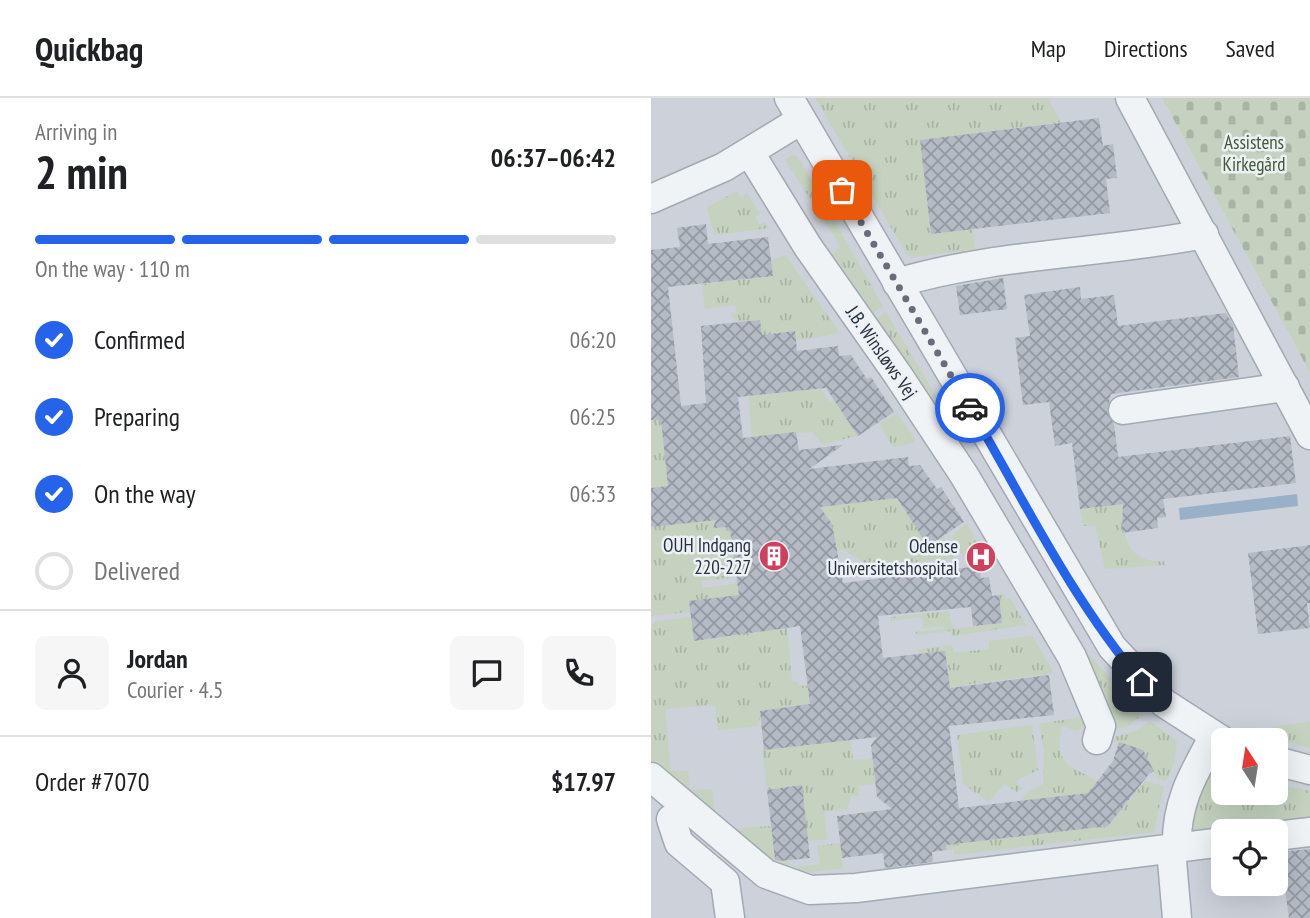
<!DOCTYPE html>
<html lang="en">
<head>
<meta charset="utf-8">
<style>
	:root { --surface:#fff; --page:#f6f6f6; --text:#202124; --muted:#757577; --line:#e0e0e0; --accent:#2563eb }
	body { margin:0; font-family:"PT Sans Narrow",sans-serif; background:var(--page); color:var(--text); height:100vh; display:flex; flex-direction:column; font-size:26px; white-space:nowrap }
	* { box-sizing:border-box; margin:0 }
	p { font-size:23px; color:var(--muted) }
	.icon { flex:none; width:38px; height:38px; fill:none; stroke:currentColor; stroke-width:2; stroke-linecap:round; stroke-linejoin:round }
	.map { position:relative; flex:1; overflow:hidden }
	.side { display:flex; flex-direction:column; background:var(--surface); width:651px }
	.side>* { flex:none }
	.needle { width:46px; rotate:348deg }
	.tools { position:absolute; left:560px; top:630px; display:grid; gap:14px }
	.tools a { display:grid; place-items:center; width:77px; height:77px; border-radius:10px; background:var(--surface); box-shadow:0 7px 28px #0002; font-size:35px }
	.pin { position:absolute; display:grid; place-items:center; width:60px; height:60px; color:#fff; margin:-30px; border-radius:14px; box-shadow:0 4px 10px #0006 }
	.courier { position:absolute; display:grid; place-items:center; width:70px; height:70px; margin:-35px; border:5px solid #2563eb; border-radius:50%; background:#fff; color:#222; box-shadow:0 2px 9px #0007 }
	.overview em { font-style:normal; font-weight:700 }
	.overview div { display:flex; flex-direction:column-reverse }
	.overview { display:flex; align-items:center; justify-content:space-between; height:119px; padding:0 35px }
	h1 { font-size:46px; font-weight:700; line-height:52px }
	.bar { display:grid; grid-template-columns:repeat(4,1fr); gap:10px 7px; align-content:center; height:84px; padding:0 35px }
	.bar i { height:9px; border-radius:5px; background:var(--line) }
	.bar .on { background:var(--accent) }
	.bar p { grid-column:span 4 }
	.line { display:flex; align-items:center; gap:18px; padding:0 35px; border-top:2px solid var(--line) }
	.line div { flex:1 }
	.round { display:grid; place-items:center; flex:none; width:74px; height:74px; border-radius:10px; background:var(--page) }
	ol { padding:0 35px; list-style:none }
	li { display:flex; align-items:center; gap:21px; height:77px }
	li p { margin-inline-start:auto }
	li .icon { padding:7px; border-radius:50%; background:var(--accent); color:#fff; stroke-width:4 }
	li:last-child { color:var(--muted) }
	li i { width:38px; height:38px; border:4px solid var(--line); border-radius:50% }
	header { display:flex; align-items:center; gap:42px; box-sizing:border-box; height:98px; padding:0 35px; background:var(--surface); border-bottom:2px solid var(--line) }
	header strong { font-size:33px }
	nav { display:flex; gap:38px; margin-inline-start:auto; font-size:24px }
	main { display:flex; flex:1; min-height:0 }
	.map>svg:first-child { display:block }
</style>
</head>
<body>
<header>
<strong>Quickbag</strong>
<nav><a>Map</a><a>Directions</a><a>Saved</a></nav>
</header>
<main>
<section class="side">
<div class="overview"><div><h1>2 min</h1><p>Arriving in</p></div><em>06:37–06:42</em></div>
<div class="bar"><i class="on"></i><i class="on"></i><i class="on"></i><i></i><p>On the way · 110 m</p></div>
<ol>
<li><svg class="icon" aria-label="check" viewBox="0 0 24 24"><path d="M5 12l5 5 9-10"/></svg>Confirmed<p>06:20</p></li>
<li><svg class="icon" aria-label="check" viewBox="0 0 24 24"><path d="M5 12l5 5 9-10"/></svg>Preparing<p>06:25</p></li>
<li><svg class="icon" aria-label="check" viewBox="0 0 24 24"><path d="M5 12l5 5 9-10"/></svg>On the way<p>06:33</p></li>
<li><i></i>Delivered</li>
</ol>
<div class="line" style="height:126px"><a class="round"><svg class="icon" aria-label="person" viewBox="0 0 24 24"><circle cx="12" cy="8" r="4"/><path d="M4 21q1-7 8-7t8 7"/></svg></a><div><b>Jordan</b><p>Courier · 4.5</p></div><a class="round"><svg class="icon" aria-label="chat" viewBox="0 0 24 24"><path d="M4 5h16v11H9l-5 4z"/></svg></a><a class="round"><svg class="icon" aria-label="phone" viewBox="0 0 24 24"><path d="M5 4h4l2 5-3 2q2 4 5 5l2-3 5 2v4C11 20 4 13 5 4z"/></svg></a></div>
<div class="line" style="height:91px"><div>Order #7070</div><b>$17.97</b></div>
</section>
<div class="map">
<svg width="659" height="820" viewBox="0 0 659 820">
	<defs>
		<pattern id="grass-tufts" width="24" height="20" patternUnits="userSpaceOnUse" patternTransform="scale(1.75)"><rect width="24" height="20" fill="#c4d2bf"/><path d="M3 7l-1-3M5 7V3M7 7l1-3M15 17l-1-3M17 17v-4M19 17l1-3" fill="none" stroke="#a8b5a5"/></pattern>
		<pattern id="cemetery-stones" width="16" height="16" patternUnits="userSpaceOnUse" patternTransform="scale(1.75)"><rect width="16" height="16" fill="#c4d2bf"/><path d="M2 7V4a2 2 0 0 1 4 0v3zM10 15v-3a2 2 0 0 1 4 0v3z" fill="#a8b5a5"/></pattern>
		<pattern id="building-cross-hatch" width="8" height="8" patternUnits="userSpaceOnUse" patternTransform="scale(1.75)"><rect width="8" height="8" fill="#b5bbc5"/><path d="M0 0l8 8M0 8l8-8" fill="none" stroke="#9398a1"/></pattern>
	</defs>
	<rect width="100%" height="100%" fill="#dee2e8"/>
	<path fill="#ccd1da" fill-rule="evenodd" d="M 0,0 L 511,0 L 659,275 L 659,820 L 0,820 ZM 572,642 L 625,642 L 625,695 L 572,695 ZM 572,733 L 625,733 L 625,786 L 572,786 Z"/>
	<g fill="url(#grass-tufts)">
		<polygon points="164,0 397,0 410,24 269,42 280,136 322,131 324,151 263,159 256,157"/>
		<polygon points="141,57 147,59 232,208 217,219 176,159 190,149 134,62"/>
		<polygon points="86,93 90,99 96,95 109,116 104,119 108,126 114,124 118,130 63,137 56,109"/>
		<polygon points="134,157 189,235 149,242 144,240 143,233 111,237 82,220 80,216 86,215 84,207 54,211 51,186 122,178 120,162"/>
		<polygon points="235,214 299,322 299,329 295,330 221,224"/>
		<polygon points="170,291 179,305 183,302 207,338 171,346 161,334 101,339 97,298"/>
		<polygon points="246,315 264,341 263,345 242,349 228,326"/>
		<polygon points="0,320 10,322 15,370 53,384 0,390"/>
		<polygon points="246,400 277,447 292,437 304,460 221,469 191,451 184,455 168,408"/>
		<path d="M 479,405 C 465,433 477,467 513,463 L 514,467 L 454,471 L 444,428 L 432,428 L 429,411 Z"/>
		<polygon points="66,420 62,430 75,429 75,433 79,433 85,479 50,483 52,490 89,485 106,495 38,503 39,514 0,518 0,429"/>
		<polygon points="315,425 332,453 332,454 312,458 300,439"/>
		<polygon points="353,496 354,501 359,500 375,527 301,538 300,533 267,537 264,534 293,531 293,528 272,530 271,519 240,523 240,519 298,513 302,531 351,525 348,497"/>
		<polygon points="40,519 43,543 136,530 141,583 146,584 148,588 176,586 177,604 109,613 108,628 67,632 64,607 14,611 20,673 37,673 39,692 61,691 65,725 0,667 0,528 5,523"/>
		<polygon points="381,538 403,575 291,590 290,587 298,586 297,570 288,570 286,554 268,556 267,552 301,547 303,555 338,551 338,543"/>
		<polygon points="435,554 493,616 475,629 462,631 429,558"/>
		<polygon points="435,618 437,624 427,633 411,628 408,648 411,658 417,667 446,683 437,695 371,703 375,695 392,686 393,653 388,626"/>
		<polygon points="499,623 526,643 523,666 515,683 506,680 491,652 463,643 464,639 484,633"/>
		<polygon points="659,624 659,650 618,638 621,629"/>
		<polygon points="381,627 387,672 367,682 365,684 371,690 366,694 353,686 338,704 312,686 306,637"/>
		<polygon points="200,640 202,662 221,660 224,686 207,688 208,698 200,698 196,711 173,714 176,741 157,743 151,688 116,692 111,652"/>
		<polygon points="568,667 572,667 572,695 625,695 625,686 659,693 659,721 587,733 540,735 535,724 556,680"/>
		<polygon points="494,683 513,688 503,734 303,757 303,752 296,752 295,747 457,728"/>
		<polygon points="120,728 124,764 137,763 141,780 80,731"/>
		<polygon points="189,745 192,770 147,776 146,769 169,766 166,748"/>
	</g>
	<polygon fill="url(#cemetery-stones)" points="511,0 659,0 659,275"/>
	<polygon fill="#98b1c9" points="646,396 647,408 529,422 528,410"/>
	<g fill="url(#building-cross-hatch)">
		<polygon points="448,20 452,48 462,46 466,80 455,81 459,115 280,136 269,42"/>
		<polygon points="55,126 57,146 117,139 122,178 17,189 30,308 55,305 50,228 109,222 111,237 144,233 146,253 187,248 188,258 200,257 216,281 220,279 243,314 207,338 175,290 87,299 92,340 145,334 148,352 192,347 158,371 257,359 258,368 269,367 286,391 290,389 313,424 277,448 246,400 169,409 181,426 192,485 328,468 330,480 338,479 341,498 348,497 351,525 322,528 320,509 227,518 232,560 294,553 299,590 398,577 403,617 298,628 308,710 437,695 462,663 468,644 492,652 503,673 498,676 457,728 295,747 296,752 281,754 282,764 234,770 232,755 191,760 186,718 241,711 226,699 220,647 226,639 113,652 109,613 159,606 149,528 43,543 38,503 88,497 79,433 75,433 75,429 62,430 65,422 0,429 0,390 17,388 10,322 0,322 0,152 29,149 26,130"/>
		<polygon points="352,180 356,211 309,217 305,188"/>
		<polygon points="429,189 430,201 463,197 467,228 575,215 582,227 588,279 460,296 456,314 463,326 467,359 639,338 645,385 512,401 515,419 506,420 507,430 471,435 472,406 429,411 421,345 404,348 398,304 372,307 364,240 379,238 373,197"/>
		<polygon points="659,447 659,505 656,505 659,530 607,536 597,455"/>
		<polygon points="151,687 159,760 129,763 124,762 116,692"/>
		<polygon points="659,751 659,820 638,820 629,754"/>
	</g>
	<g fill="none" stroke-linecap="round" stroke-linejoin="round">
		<g stroke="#a3a9b2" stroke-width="31">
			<g id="minor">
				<polyline points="138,0 461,549 513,605 572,643"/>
				<polyline points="479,0 659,337"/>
				<polyline points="99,55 157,149 247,277 313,377 421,559 450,628 446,642"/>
				<polyline points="0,101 73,69 150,22"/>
				<path d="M 246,185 C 346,155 451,156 553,136"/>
				<polyline points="472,312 634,289"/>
				<polyline points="625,663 659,672"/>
				<polyline points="0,679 115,776 159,792 205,790 572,744"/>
				<polyline points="20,721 28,745 74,784 79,820"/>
				<polyline points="625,738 659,734"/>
				<polyline points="520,751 526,820"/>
				<path d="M 526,751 C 524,706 542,676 563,638"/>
			</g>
		</g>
		<use href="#minor" stroke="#f0f3f6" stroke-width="28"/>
	</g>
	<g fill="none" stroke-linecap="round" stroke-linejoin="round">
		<polyline stroke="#676e7a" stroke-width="7" stroke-dasharray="0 12.6" points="191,92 319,310"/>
		<path stroke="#2563eb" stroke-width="9" d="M 319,310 C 373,402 421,502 491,584"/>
	</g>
	<defs>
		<g id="building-disc" transform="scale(1.575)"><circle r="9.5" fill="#d03f5b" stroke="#edf1f5"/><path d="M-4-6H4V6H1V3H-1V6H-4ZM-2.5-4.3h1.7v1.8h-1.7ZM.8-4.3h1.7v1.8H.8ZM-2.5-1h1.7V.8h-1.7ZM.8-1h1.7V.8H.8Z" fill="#fff"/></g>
		<g id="hospital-disc" transform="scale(1.575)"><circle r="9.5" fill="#d03f5b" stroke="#edf1f5"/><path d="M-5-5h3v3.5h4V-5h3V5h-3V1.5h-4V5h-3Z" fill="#fff"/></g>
	</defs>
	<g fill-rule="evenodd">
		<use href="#building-disc" x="123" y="458"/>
		<use href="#hospital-disc" x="330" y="459"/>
	</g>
	<g text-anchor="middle" stroke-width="5" stroke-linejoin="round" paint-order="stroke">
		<g font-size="19" fill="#3d5b34" stroke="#edf1f5">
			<text x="603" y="51">Assistens<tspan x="603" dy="22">Kirkegård</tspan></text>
		</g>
		<g font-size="19" fill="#27303f" stroke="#edf1f5">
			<text transform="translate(231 254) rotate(55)" y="7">J.B. Winsløws Vej</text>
		</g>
		<g font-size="19" fill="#27303f" stroke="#edf1f5" text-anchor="end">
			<text x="100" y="454">OUH Indgang<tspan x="100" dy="22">220-227</tspan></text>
			<text x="307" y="455">Odense<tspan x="307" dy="22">Universitetshospital</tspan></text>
		</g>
	</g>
</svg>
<div class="tools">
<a><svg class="needle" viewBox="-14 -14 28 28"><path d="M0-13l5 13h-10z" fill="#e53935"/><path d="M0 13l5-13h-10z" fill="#757577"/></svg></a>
<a><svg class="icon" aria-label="locate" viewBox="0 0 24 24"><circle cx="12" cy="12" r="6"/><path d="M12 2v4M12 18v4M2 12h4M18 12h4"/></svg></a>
</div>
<div class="pin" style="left:191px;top:92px;background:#ea580c"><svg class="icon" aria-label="bag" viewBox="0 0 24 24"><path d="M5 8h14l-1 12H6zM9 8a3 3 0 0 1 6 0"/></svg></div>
<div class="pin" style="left:491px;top:584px;background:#1f2937"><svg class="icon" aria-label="home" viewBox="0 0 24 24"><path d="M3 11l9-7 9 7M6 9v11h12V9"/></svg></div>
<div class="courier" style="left:319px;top:310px"><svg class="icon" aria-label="car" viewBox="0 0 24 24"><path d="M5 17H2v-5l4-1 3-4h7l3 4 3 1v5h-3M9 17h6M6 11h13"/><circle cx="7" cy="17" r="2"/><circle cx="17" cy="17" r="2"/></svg></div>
</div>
</main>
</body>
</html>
